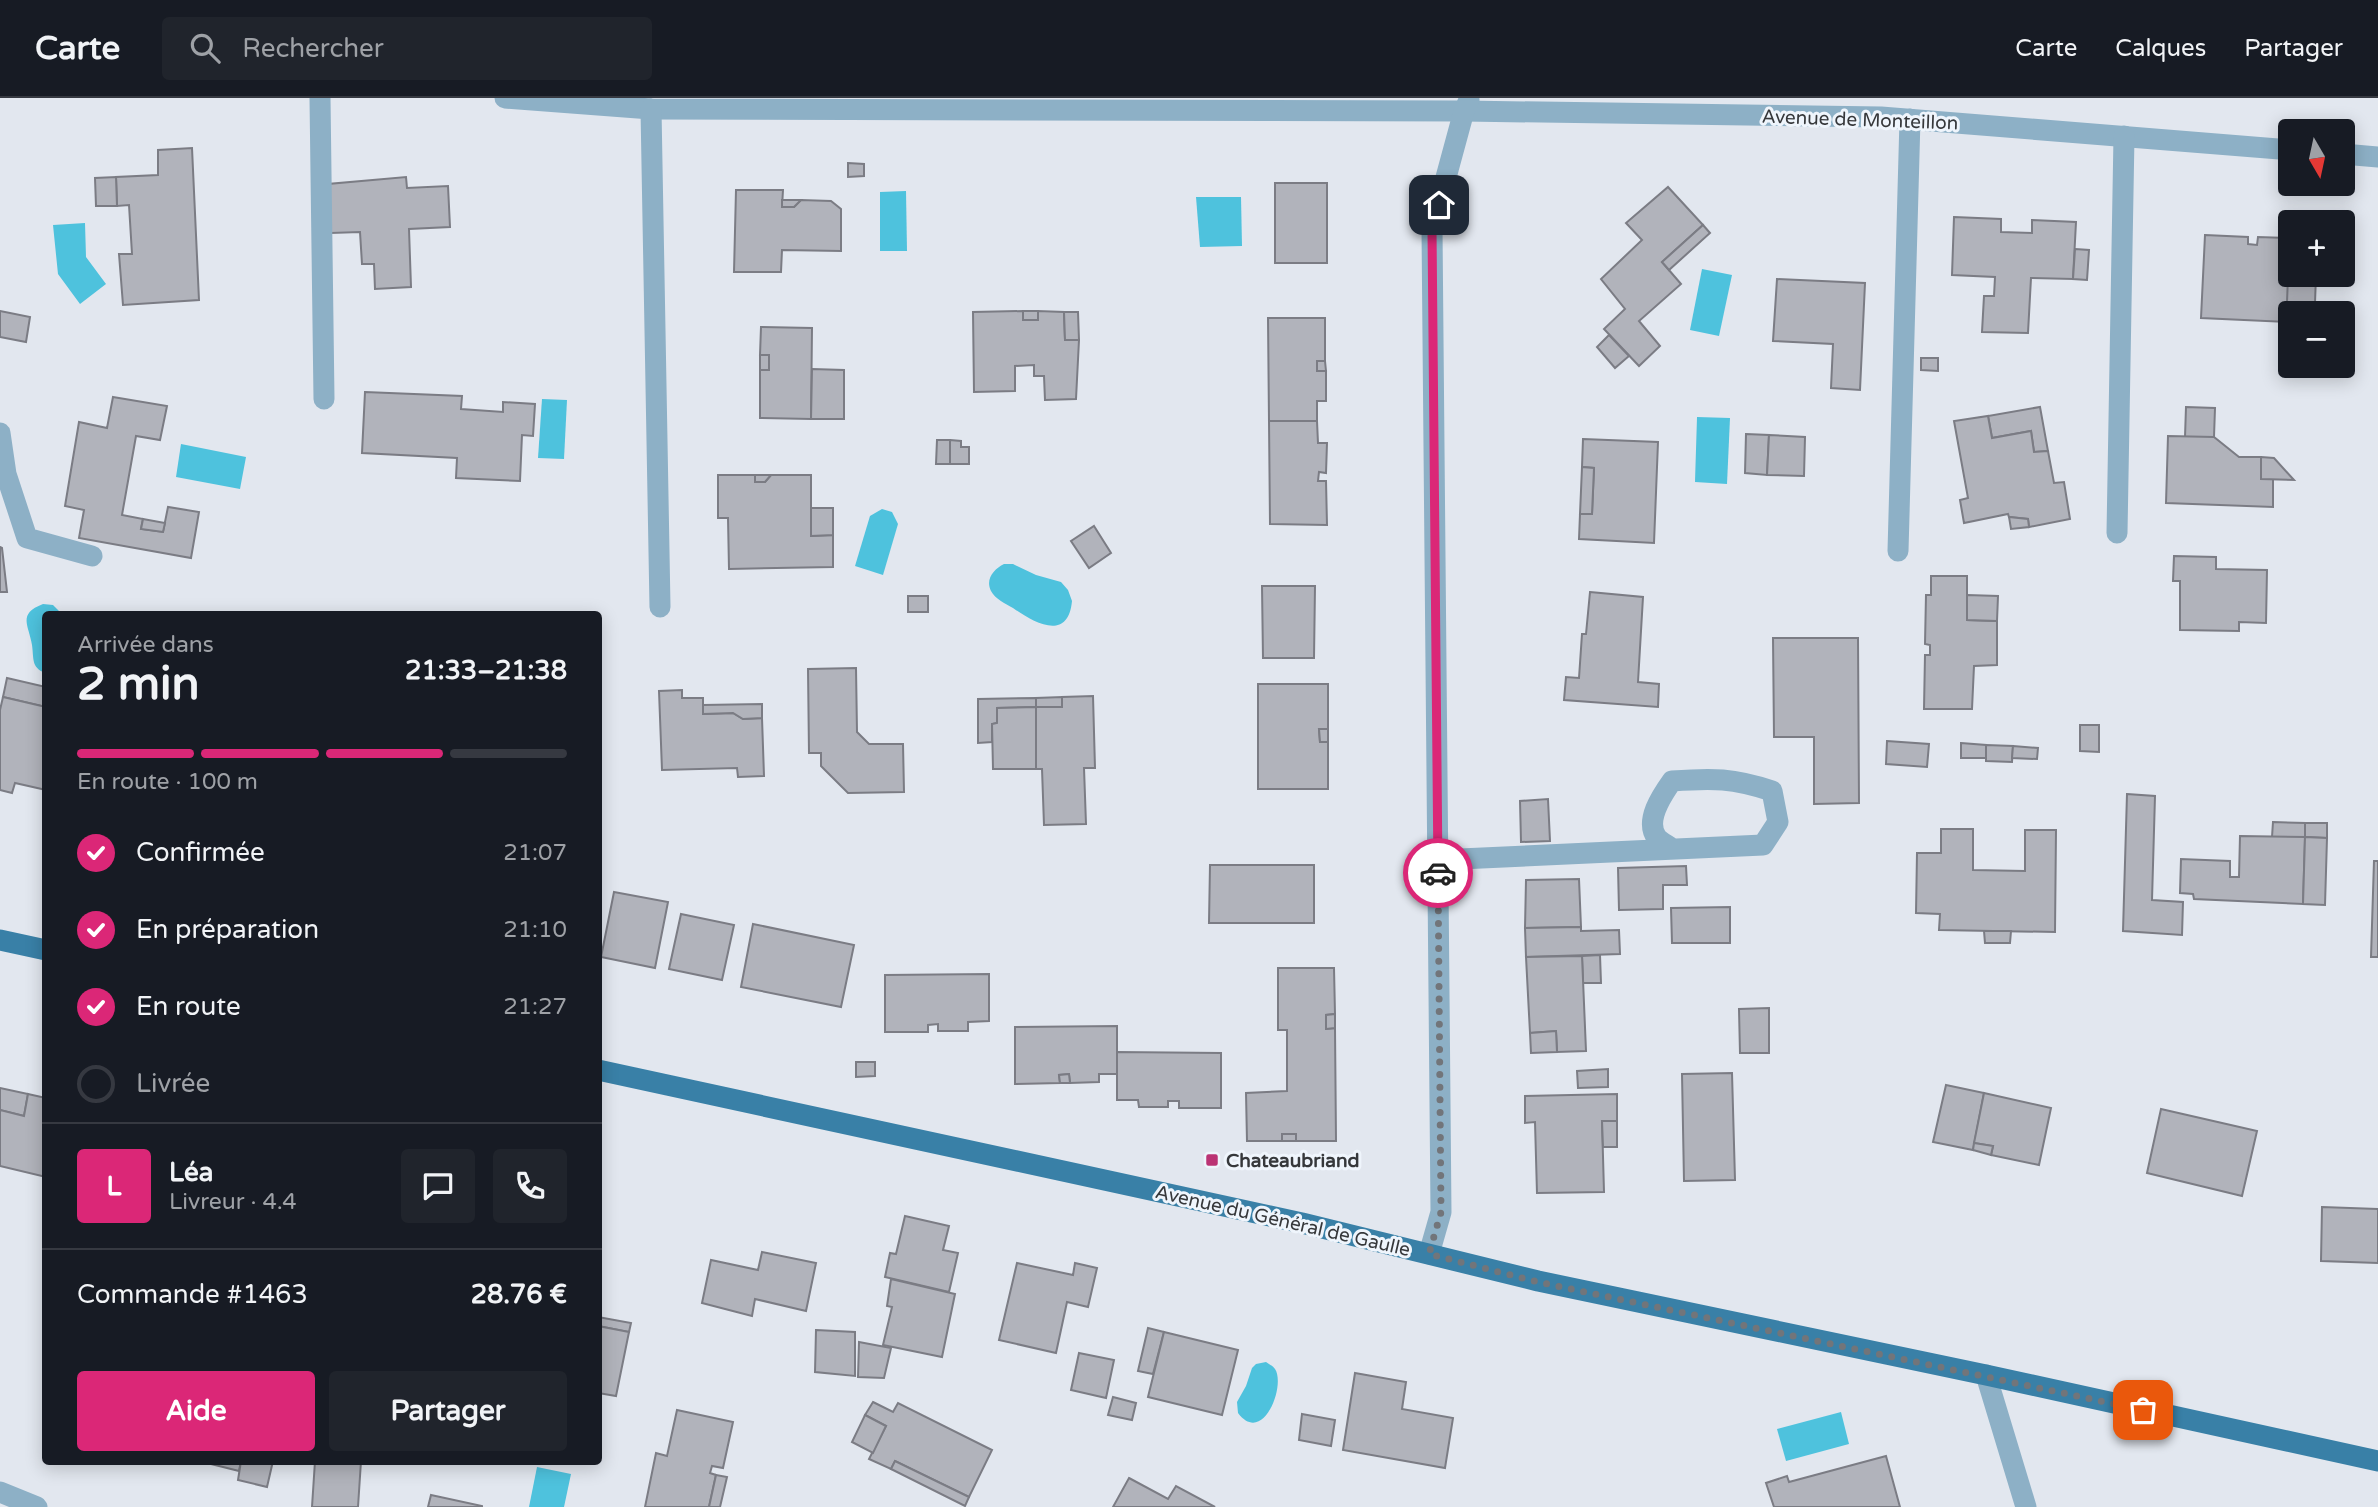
<!DOCTYPE html>
<html lang="fr">
<head>
<meta charset="utf-8">
<style>
	:root { --surface:#171b24; --page:#20242c; --text:#f1f3f6; --muted:#9ea1a6; --line:#363941; --accent:#db2777 }
	body { margin:0; font-family:"Varela Round",sans-serif; background:var(--page); color:var(--text); height:100vh; display:flex; flex-direction:column; font-size:26px; white-space:nowrap }
	* { box-sizing:border-box; margin:0 }
	p { font-size:23px; color:var(--muted) }
	.icon { flex:none; width:38px; height:38px; fill:none; stroke:currentColor; stroke-width:2; stroke-linecap:round; stroke-linejoin:round }
	.map { position:relative; flex:1; overflow:hidden }
	.panel { position:absolute; left:42px; top:513px; width:560px; height:854px; display:flex; flex-direction:column; background:var(--surface); border-radius:7px; box-shadow:0 4px 18px #0003 }
	.panel>* { flex:none }
	.needle { width:46px; rotate:171deg }
	.buttons { position:absolute; left:2278px; top:21px; display:grid; gap:14px }
	.buttons a { display:grid; place-items:center; width:77px; height:77px; border-radius:7px; background:var(--surface); box-shadow:0 4px 18px #0003; font-size:35px }
	.pin { position:absolute; display:grid; place-items:center; width:60px; height:60px; color:#fff; margin:-30px; border-radius:14px; box-shadow:0 4px 10px #0006 }
	.courier { position:absolute; display:grid; place-items:center; width:70px; height:70px; margin:-35px; border:5px solid #db2777; border-radius:50%; background:#fff; color:#222; box-shadow:0 2px 9px #0007 }
	.overview em { font-style:normal; font-weight:800 }
	.overview div { display:flex; flex-direction:column-reverse }
	.overview { display:flex; align-items:center; justify-content:space-between; height:119px; padding:0 35px }
	h1 { font-size:46px; font-weight:800; line-height:52px }
	.bar { display:grid; grid-template-columns:repeat(4,1fr); gap:10px 7px; align-content:center; height:84px; padding:0 35px }
	.bar i { height:9px; border-radius:5px; background:var(--line) }
	.bar .on { background:var(--accent) }
	.bar p { grid-column:span 4 }
	.line { display:flex; align-items:center; gap:18px; padding:0 35px; border-top:2px solid var(--line) }
	.line div { flex:1 }
	.round { display:grid; place-items:center; flex:none; width:74px; height:74px; border-radius:7px; background:var(--page) }
	ol { padding:0 35px; list-style:none }
	li { display:flex; align-items:center; gap:21px; height:77px }
	li p { margin-inline-start:auto }
	li .icon { padding:7px; border-radius:50%; background:var(--accent); color:#fff; stroke-width:4 }
	li:last-child { color:var(--muted) }
	li i { width:38px; height:38px; border:4px solid var(--line); border-radius:50% }
	.button { display:flex; gap:14px; margin-top:auto; padding:14px 35px }
	.button a { flex:1; height:80px; border-radius:7px; background:var(--accent); color:#fff; font-size:28px; font-weight:800; line-height:80px; text-align:center }
	.button a+a { background:var(--page); color:var(--text) }
	header { display:flex; align-items:center; gap:42px; box-sizing:border-box; height:98px; padding:0 35px; background:var(--surface); border-bottom:2px solid var(--line) }
	header strong { font-size:33px }
	nav { display:flex; gap:38px; margin-inline-start:auto; font-size:24px }
	.search { width:490px; height:63px; background:var(--page); display:flex; align-items:center; gap:18px; box-sizing:border-box; padding:0 24px; border-radius:7px; color:var(--muted); font-size:26px }
	.map>svg:first-child { display:block }
</style>
</head>
<body>
<header>
<strong>Carte</strong>
<div class="search"><svg class="icon" aria-label="search" viewBox="0 0 24 24"><circle cx="10" cy="10" r="6"/><path d="M15 15l6 6"/></svg>Rechercher</div>
<nav><a>Carte</a><a>Calques</a><a>Partager</a></nav>
</header>
<div class="map">
<svg width="2378" height="1409" viewBox="0 0 2378 1409">
	<rect width="100%" height="100%" fill="#e2e7ef"/>
	<g fill="#4ec2dd">
		<polygon points="906,93 907,153 880,153 880,94"/>
		<polygon points="1196,99 1241,99 1242,148 1200,149"/>
		<polygon points="85,125 86,159 106,186 80,206 58,176 53,127"/>
		<polygon points="1702,171 1732,177 1719,238 1690,232"/>
		<polygon points="542,301 567,302 564,361 538,360"/>
		<polygon points="1697,319 1730,320 1727,386 1695,384"/>
		<polygon points="181,346 246,359 240,391 176,379"/>
		<polygon points="882,411 892,414 898,426 883,477 855,468 870,418"/>
		<path d="M 1004,466 L 1013,466 L 1036,477 L 1061,484 L 1068,492 L 1072,503 C 1068,545 1033,524 1013,510 C 1006,506 995,501 991,493 C 985,481 994,471 1004,466 Z"/>
		<path d="M 43,506 L 53,507 L 62,516 L 46,516 L 45,575 C 31,569 34,561 32,547 C 29,527 17,516 43,506 Z"/>
		<path d="M 1266,1264 C 1269,1266 1273,1268 1275,1271 C 1286,1287 1263,1348 1238,1315 L 1237,1304 L 1246,1288 L 1252,1270 L 1256,1266 Z"/>
		<polygon points="1841,1314 1849,1346 1786,1363 1777,1331"/>
		<polygon points="537,1369 571,1376 564,1409 529,1409"/>
	</g>
	<g fill="#b1b3bb" stroke="#7b7c84" stroke-width="2">
		<polygon points="192,50 199,202 123,207 119,156 132,156 129,107 117,108 116,79 158,77 158,52"/>
		<polygon points="848,65 864,66 864,78 848,79"/>
		<polygon points="116,79 117,108 96,108 95,80"/>
		<polygon points="406,79 407,90 448,88 450,129 409,131 411,189 375,191 374,166 362,166 360,134 331,135 328,86"/>
		<rect x="1275" y="85" width="52" height="80"/>
		<polygon points="1668,89 1703,127 1662,164 1681,186 1639,223 1660,248 1639,268 1604,231 1625,211 1601,181 1642,142 1626,125"/>
		<polygon points="736,92 783,92 782,109 794,109 801,102 831,103 841,111 841,153 782,152 781,174 734,174"/>
		<polygon points="782,102 801,102 794,109 782,109"/>
		<polygon points="1954,119 2001,121 2001,134 2032,135 2032,122 2076,124 2073,181 2031,180 2028,235 1982,234 1984,198 1994,198 1995,179 1952,177"/>
		<polygon points="1703,127 1710,135 1669,172 1662,164"/>
		<polygon points="2205,137 2248,139 2248,146 2257,147 2258,139 2290,140 2287,224 2201,220"/>
		<polygon points="2075,151 2089,152 2087,182 2073,181"/>
		<polygon points="2289,153 2291,177 2316,177 2315,205 2287,204"/>
		<polygon points="1777,181 1865,185 1860,292 1831,290 1833,246 1773,243"/>
		<polygon points="0,213 30,219 26,244 0,239"/>
		<rect x="1023" y="213" width="15" height="9"/>
		<polygon points="1023,213 1023,222 1038,222 1038,213 1064,214 1065,242 1079,242 1076,301 1045,302 1044,278 1034,278 1034,267 1015,268 1015,293 974,294 973,214"/>
		<polygon points="1064,214 1078,214 1079,242 1065,242"/>
		<polygon points="1268,220 1325,220 1325,263 1317,263 1317,273 1326,273 1326,303 1317,303 1317,323 1269,323"/>
		<polygon points="761,229 812,230 811,321 760,320 760,272 769,272 769,257 760,257"/>
		<polygon points="1609,237 1629,258 1615,270 1597,249"/>
		<rect x="760" y="257" width="9" height="15"/>
		<polygon points="2291,257 2291,268 2311,268 2311,273 2290,272"/>
		<polygon points="1921,260 1938,260 1938,273 1921,272"/>
		<polygon points="1317,263 1325,263 1326,273 1317,273"/>
		<polygon points="2311,268 2332,268 2332,274 2311,273"/>
		<polygon points="812,271 844,272 844,321 811,321"/>
		<polygon points="365,294 462,298 461,311 503,314 503,304 535,306 533,338 522,337 520,383 456,380 457,360 362,355"/>
		<polygon points="113,299 167,308 160,342 136,338 122,417 143,421 141,431 163,434 168,409 199,414 191,460 79,440 84,412 65,408 79,324 107,330"/>
		<polygon points="2040,309 2048,353 2034,354 2031,333 1992,340 1988,318"/>
		<polygon points="2186,309 2215,310 2214,339 2185,339"/>
		<polygon points="1988,318 1992,340 2031,333 2034,354 2048,353 2054,385 2064,384 2070,421 2029,429 2028,421 2009,419 2008,416 1964,425 1960,402 1968,400 1954,323"/>
		<polygon points="1269,323 1317,323 1318,345 1327,345 1326,375 1319,374 1318,383 1326,383 1327,427 1270,426"/>
		<polygon points="1746,336 1769,337 1767,377 1745,375"/>
		<polygon points="1769,337 1805,339 1804,378 1767,377"/>
		<polygon points="2168,338 2214,339 2239,359 2261,359 2261,381 2273,381 2273,409 2166,405"/>
		<polygon points="1583,341 1658,344 1654,445 1579,441 1580,416 1592,416 1594,370 1582,369"/>
		<polygon points="937,342 950,342 950,366 936,366"/>
		<polygon points="950,342 961,343 961,349 969,349 969,366 950,366"/>
		<polygon points="2261,359 2274,360 2294,382 2261,381"/>
		<polygon points="1582,369 1594,370 1592,416 1580,416"/>
		<polygon points="718,377 755,377 755,384 765,384 771,377 811,377 811,438 833,437 833,469 729,471 728,420 718,420"/>
		<polygon points="755,377 771,377 765,384 755,384"/>
		<polygon points="811,410 833,410 833,437 811,438"/>
		<polygon points="2009,419 2028,421 2029,429 2011,431"/>
		<polygon points="143,421 165,425 163,434 141,431"/>
		<polygon points="1094,428 1111,455 1089,470 1071,443"/>
		<polygon points="0,449 2,450 7,494 0,494"/>
		<polygon points="2174,458 2216,459 2216,471 2267,472 2266,525 2239,524 2239,533 2180,532 2180,483 2173,483"/>
		<polygon points="1931,478 1967,478 1967,522 1997,523 1997,567 1974,568 1972,611 1924,611 1925,557 1930,557 1930,547 1925,546 1926,497 1931,497"/>
		<polygon points="1262,488 1315,488 1314,560 1263,560"/>
		<polygon points="1590,494 1643,499 1638,584 1659,586 1658,609 1564,602 1566,579 1579,580 1582,536 1586,536"/>
		<polygon points="1967,497 1998,498 1997,523 1967,522"/>
		<rect x="908" y="498" width="20" height="16"/>
		<polygon points="1773,540 1858,540 1859,705 1814,706 1814,639 1774,639"/>
		<polygon points="856,570 857,634 869,646 903,646 904,694 848,695 821,668 821,655 809,655 808,571"/>
		<polygon points="7,580 46,589 46,609 3,599"/>
		<polygon points="1258,586 1328,586 1328,631 1319,631 1320,644 1328,644 1328,691 1258,691"/>
		<polygon points="682,592 682,600 703,600 703,616 733,615 743,621 762,620 764,678 738,679 737,670 662,672 659,593"/>
		<polygon points="1093,598 1095,670 1084,670 1086,726 1044,727 1042,671 1036,671 1036,609 1062,609 1062,599"/>
		<polygon points="3,599 46,609 46,692 15,685 12,695 0,692 0,612"/>
		<polygon points="1062,599 1062,609 1036,609 1036,600"/>
		<polygon points="1036,600 1036,609 997,610 997,625 992,626 992,644 978,645 978,601"/>
		<polygon points="762,606 762,620 743,621 733,615 703,616 703,607"/>
		<polygon points="1036,609 1036,671 993,671 992,626 997,625 997,610"/>
		<polygon points="2080,627 2099,627 2099,654 2080,653"/>
		<polygon points="1319,631 1328,631 1328,644 1320,644"/>
		<polygon points="1887,643 1929,646 1927,669 1886,666"/>
		<polygon points="1961,645 1986,647 1986,660 1961,660"/>
		<polygon points="1986,647 2013,648 2012,664 1986,663"/>
		<polygon points="2013,648 2038,650 2037,661 2012,660"/>
		<polygon points="2127,696 2155,698 2152,802 2183,804 2182,837 2123,833"/>
		<polygon points="1548,701 1550,743 1521,744 1520,703"/>
		<polygon points="2273,724 2305,725 2305,739 2272,739"/>
		<polygon points="2305,725 2327,725 2327,740 2305,739"/>
		<polygon points="1941,731 1973,731 1973,772 2025,773 2025,732 2056,732 2055,834 1939,832 1940,816 1916,815 1917,755 1941,755"/>
		<polygon points="2240,738 2305,739 2303,806 2194,801 2193,796 2180,795 2181,761 2230,763 2230,779 2239,779"/>
		<polygon points="2305,739 2327,740 2325,807 2303,806"/>
		<polygon points="2374,763 2378,763 2378,859 2371,859"/>
		<polygon points="1210,767 1314,767 1314,825 1209,825"/>
		<polygon points="1686,768 1687,787 1663,787 1663,811 1619,812 1618,770"/>
		<polygon points="1579,781 1581,829 1525,830 1526,782"/>
		<polygon points="614,794 668,804 655,870 601,859"/>
		<polygon points="1730,809 1730,845 1672,845 1671,810"/>
		<polygon points="681,816 734,827 722,882 669,871"/>
		<polygon points="753,826 854,847 841,909 741,889"/>
		<polygon points="1581,829 1581,833 1619,832 1620,856 1526,859 1525,830"/>
		<polygon points="1984,833 2011,833 2010,845 1985,845"/>
		<polygon points="1600,857 1601,885 1583,885 1582,858"/>
		<polygon points="1582,858 1586,953 1557,954 1556,933 1530,935 1526,859"/>
		<polygon points="1278,870 1334,870 1335,916 1326,917 1326,931 1335,930 1336,1043 1296,1043 1296,1036 1282,1036 1282,1043 1247,1043 1246,995 1287,993 1287,932 1278,932"/>
		<polygon points="989,876 989,923 968,924 968,933 938,933 938,926 928,927 928,934 885,934 885,877"/>
		<polygon points="1769,910 1769,955 1740,955 1739,911"/>
		<polygon points="1335,916 1335,930 1326,931 1326,917"/>
		<polygon points="1117,928 1117,976 1099,976 1099,984 1070,985 1069,976 1059,977 1060,985 1015,986 1015,929"/>
		<polygon points="1556,933 1557,954 1531,955 1530,935"/>
		<polygon points="1117,954 1221,955 1221,1010 1179,1010 1179,1003 1168,1003 1168,1009 1139,1009 1138,1002 1117,1002"/>
		<polygon points="856,964 875,964 875,978 856,979"/>
		<polygon points="1608,971 1608,989 1578,990 1577,973"/>
		<polygon points="1732,975 1735,1082 1684,1083 1682,976"/>
		<polygon points="1069,976 1070,985 1060,985 1059,977"/>
		<polygon points="1946,987 1984,995 1973,1052 1933,1044"/>
		<polygon points="0,990 28,996 24,1018 0,1012"/>
		<polygon points="1984,995 2051,1010 2039,1067 1991,1057 1993,1048 1974,1045"/>
		<polygon points="28,996 46,1000 46,1079 0,1068 0,1012 24,1018"/>
		<polygon points="1617,996 1617,1023 1602,1023 1604,1094 1537,1095 1535,1024 1525,1025 1525,998"/>
		<polygon points="2161,1011 2257,1033 2242,1098 2147,1075"/>
		<polygon points="1602,1023 1617,1023 1617,1049 1603,1049"/>
		<rect x="1282" y="1036" width="14" height="7"/>
		<polygon points="1974,1045 1993,1048 1991,1057 1973,1052"/>
		<polygon points="2322,1109 2378,1111 2378,1165 2321,1163"/>
		<polygon points="905,1118 949,1128 943,1152 958,1155 949,1194 885,1179 890,1155 896,1156"/>
		<polygon points="762,1154 816,1165 806,1213 755,1201 752,1218 702,1205 711,1162 758,1172"/>
		<polygon points="1017,1165 1073,1177 1075,1165 1097,1170 1088,1209 1067,1204 1056,1255 999,1242"/>
		<polygon points="891,1181 955,1196 942,1259 883,1247 892,1209 887,1208"/>
		<polygon points="598,1219 631,1225 629,1234 598,1228"/>
		<polygon points="598,1228 629,1234 616,1298 598,1295"/>
		<polygon points="1148,1230 1164,1234 1153,1276 1138,1273"/>
		<polygon points="816,1232 855,1234 855,1278 815,1274"/>
		<polygon points="1164,1234 1238,1252 1222,1317 1148,1299"/>
		<polygon points="859,1244 891,1250 884,1280 858,1279"/>
		<polygon points="1079,1255 1114,1262 1106,1300 1071,1292"/>
		<polygon points="1355,1275 1406,1284 1402,1311 1453,1320 1445,1370 1343,1352"/>
		<polygon points="1113,1299 1136,1305 1132,1322 1108,1317"/>
		<polygon points="873,1304 893,1314 898,1305 992,1352 969,1399 895,1363 891,1371 869,1361 886,1328 865,1317"/>
		<polygon points="677,1312 733,1324 723,1370 712,1368 710,1375 716,1377 709,1409 645,1409 656,1355 667,1358"/>
		<polygon points="1302,1316 1335,1322 1331,1348 1299,1342"/>
		<polygon points="865,1317 886,1328 873,1355 852,1344"/>
		<polygon points="1886,1358 1900,1409 1774,1409 1766,1385 1787,1378 1789,1384"/>
		<polygon points="199,1363 241,1363 239,1373"/>
		<polygon points="241,1363 273,1363 267,1389 238,1382"/>
		<polygon points="315,1363 361,1363 358,1409 312,1409"/>
		<polygon points="895,1363 969,1399 965,1408 891,1371"/>
		<polygon points="716,1377 727,1379 720,1409 709,1409"/>
		<polygon points="1129,1380 1168,1401 1176,1388 1215,1409 1113,1409"/>
		<polygon points="431,1397 482,1408 482,1409 428,1409"/>
	</g>
	<g fill="none" stroke-linecap="round" stroke-linejoin="round">
		<g stroke="#8db0c6" stroke-width="21">
			<polyline points="320,0 324,301"/>
			<polyline points="505,0 651,11 1464,13 1881,19 2291,52"/>
			<polyline points="651,11 660,509"/>
			<polyline points="2343,56 2378,59"/>
			<polyline points="0,335 6,376 27,440 92,458"/>
			<polyline points="2117,435 2124,38"/>
			<polyline points="1898,453 1910,21"/>
			<path d="M 1438,762 L 1763,747 L 1778,724 L 1772,693 C 1733,680 1713,680 1672,683 C 1662,697 1644,723 1657,740 C 1661,744 1667,747 1671,750"/>
			<polyline points="1429,1156 1441,1114 1432,131 1464,13 1469,2"/>
			<polyline points="1986,1277 2026,1409"/>
			<polyline points="0,1394 37,1409"/>
		</g>
		<g stroke="#3980a7" stroke-width="21">
			<polyline points="0,842 46,852"/>
			<polyline points="598,972 1302,1125 1538,1183 1986,1277 2378,1363"/>
		</g>
	</g>
	<g fill="none" stroke-linecap="round" stroke-linejoin="round">
		<polyline stroke="#72757a" stroke-width="7" stroke-dasharray="0 12.6" points="1438,775 1441,1114 1429,1156 1538,1184 2143,1312"/>
		<polyline stroke="#db2777" stroke-width="9" points="1438,775 1432,131 1439,107"/>
	</g>
	<rect fill="#bb3374" stroke="#eff5fc" stroke-width="2.5" x="1205" y="1055" width="14" height="14" rx="3.5"/>
	<g text-anchor="middle" stroke-width="6" stroke-linejoin="round" paint-order="stroke">
		<g font-size="19" fill="#36383b" stroke="#eff5fc">
			<text transform="translate(1860 21) rotate(2)" y="7">Avenue de Monteillon</text>
			<text transform="translate(1283 1122) rotate(13)" y="7">Avenue du Général de Gaulle</text>
		</g>
		<g font-size="19" font-weight="bold" fill="#36383b" stroke="#eff5fc" text-anchor="start">
			<text x="1226" y="1069">Chateaubriand</text>
		</g>
	</g>
</svg>
<div class="buttons">
<a><svg class="needle" viewBox="-14 -14 28 28"><path d="M0-13l5 13h-10z" fill="#e53935"/><path d="M0 13l5-13h-10z" fill="#9ea1a6"/></svg></a>
<a>+</a>
<a>−</a>
</div>
<div class="pin" style="left:2143px;top:1312px;background:#ea580c"><svg class="icon" aria-label="bag" viewBox="0 0 24 24"><path d="M5 8h14l-1 12H6zM9 8a3 3 0 0 1 6 0"/></svg></div>
<div class="pin" style="left:1439px;top:107px;background:#1f2937"><svg class="icon" aria-label="home" viewBox="0 0 24 24"><path d="M3 11l9-7 9 7M6 9v11h12V9"/></svg></div>
<div class="courier" style="left:1438px;top:775px"><svg class="icon" aria-label="car" viewBox="0 0 24 24"><path d="M5 17H2v-5l4-1 3-4h7l3 4 3 1v5h-3M9 17h6M6 11h13"/><circle cx="7" cy="17" r="2"/><circle cx="17" cy="17" r="2"/></svg></div>
<section class="panel">
<div class="overview"><div><h1>2 min</h1><p>Arrivée dans</p></div><em>21:33–21:38</em></div>
<div class="bar"><i class="on"></i><i class="on"></i><i class="on"></i><i></i><p>En route · 100 m</p></div>
<ol>
<li><svg class="icon" aria-label="check" viewBox="0 0 24 24"><path d="M5 12l5 5 9-10"/></svg>Confirmée<p>21:07</p></li>
<li><svg class="icon" aria-label="check" viewBox="0 0 24 24"><path d="M5 12l5 5 9-10"/></svg>En préparation<p>21:10</p></li>
<li><svg class="icon" aria-label="check" viewBox="0 0 24 24"><path d="M5 12l5 5 9-10"/></svg>En route<p>21:27</p></li>
<li><i></i>Livrée</li>
</ol>
<div class="line" style="height:126px"><b class="round" style="background:var(--accent);color:#fff">L</b><div><b>Léa</b><p>Livreur · 4.4</p></div><a class="round"><svg class="icon" aria-label="chat" viewBox="0 0 24 24"><path d="M4 5h16v11H9l-5 4z"/></svg></a><a class="round"><svg class="icon" aria-label="phone" viewBox="0 0 24 24"><path d="M5 4h4l2 5-3 2q2 4 5 5l2-3 5 2v4C11 20 4 13 5 4z"/></svg></a></div>
<div class="line" style="height:91px"><div>Commande #1463</div><b>28.76 €</b></div>
<div class="button"><a>Aide</a><a>Partager</a></div>
</section>
</div>
</body>
</html>
